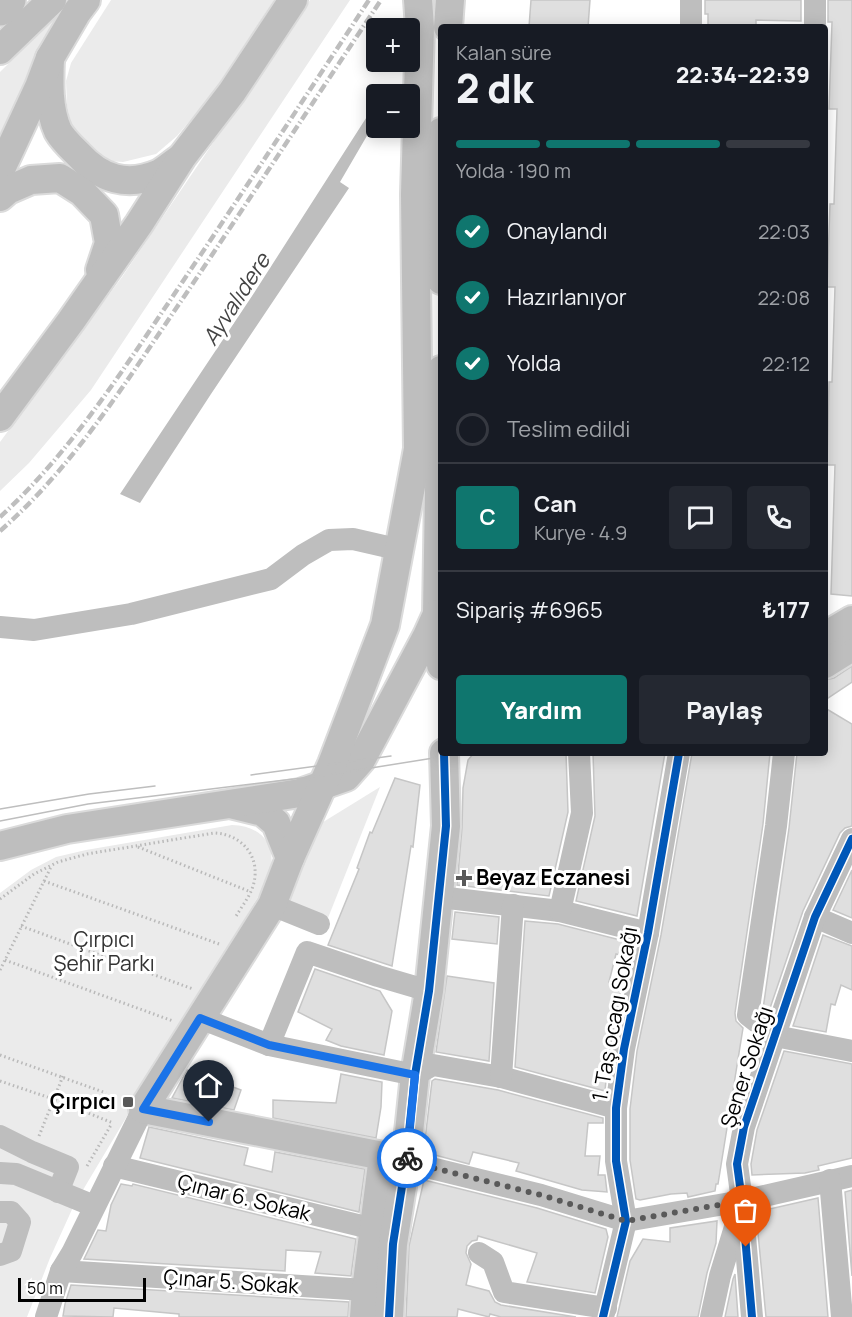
<!DOCTYPE html>
<html lang="tr">
<head>
<meta charset="utf-8">
<style>
	:root { --surface:#171b24; --page:#242831; --text:#f1f3f6; --muted:#9ea1a6; --line:#363941; --accent:#0f766e }
	body { margin:0; font-family:Manrope,sans-serif; background:var(--page); color:var(--text); height:100vh; display:flex; flex-direction:column; font-size:22px; white-space:nowrap }
	* { box-sizing:border-box; margin:0 }
	p { font-size:20px; color:var(--muted) }
	.icon { flex:none; width:33px; height:33px; fill:none; stroke:currentColor; stroke-width:2; stroke-linecap:round; stroke-linejoin:round }
	.map { position:relative; flex:1; overflow:hidden }
	.drawer { position:absolute; left:438px; top:24px; width:390px; height:732px; display:flex; flex-direction:column; background:var(--surface); border-radius:6px; box-shadow:0 3px 15px #0003 }
	.drawer>* { flex:none }
	.buttons { position:absolute; left:366px; top:18px; display:grid; gap:12px }
	.buttons a { display:grid; place-items:center; width:54px; height:54px; border-radius:6px; background:var(--surface); box-shadow:0 3px 15px #0003; font-size:30px }
	.scale { position:absolute; left:18px; bottom:15px; width:128px; box-sizing:border-box; padding-left:6px; border:3px solid #000; border-top:0; font-size:16px; line-height:21px; white-space:nowrap; color:#000; -webkit-text-stroke:4px #fff; paint-order:stroke }
	.pin { position:absolute; display:grid; place-items:center; width:51px; height:51px; color:#fff; margin:-62px -26px; border-radius:50% 50% 50% 0; rotate:-45deg; box-shadow:0 0 6px #0007 }
	.pin .icon { rotate:45deg }
	.courier { position:absolute; display:grid; place-items:center; width:60px; height:60px; margin:-30px; border:4px solid #1a73e8; border-radius:50%; background:#fff; color:#222; box-shadow:0 2px 8px #0007 }
	.overview em { font-style:normal; font-weight:800 }
	.overview div { display:flex; flex-direction:column-reverse }
	.overview { display:flex; align-items:center; justify-content:space-between; height:102px; padding:0 18px }
	h1 { font-size:39px; font-weight:800; line-height:45px }
	.bar { display:grid; grid-template-columns:repeat(4,1fr); gap:9px 6px; align-content:center; height:72px; padding:0 18px }
	.bar i { height:8px; border-radius:4px; background:var(--line) }
	.bar .on { background:var(--accent) }
	.bar p { grid-column:span 4 }
	.line { display:flex; align-items:center; gap:15px; padding:0 18px; border-top:2px solid var(--line) }
	.line div { flex:1 }
	.round { display:grid; place-items:center; flex:none; width:63px; height:63px; border-radius:6px; background:var(--page) }
	ol { padding:0 18px; list-style:none }
	li { display:flex; align-items:center; gap:18px; height:66px }
	li p { margin-inline-start:auto }
	li .icon { padding:6px; border-radius:50%; background:var(--accent); color:#fff; stroke-width:4 }
	li:last-child { color:var(--muted) }
	li i { width:33px; height:33px; border:3px solid var(--line); border-radius:50% }
	.primary-button { display:flex; gap:12px; margin-top:auto; padding:12px 18px }
	.primary-button a { flex:1; height:69px; border-radius:6px; background:var(--accent); color:#fff; font-size:24px; font-weight:800; line-height:69px; text-align:center }
	.primary-button a+a { background:var(--page); color:var(--text) }
	.map>svg:first-child { display:block }
</style>
</head>
<body>
<div class="map">
<svg width="852" height="1317" viewBox="0 0 852 1317">
	<rect width="100%" height="100%" fill="#fff"/>
	<g fill="#ebebeb">
		<polygon points="111,0 274,0 210,97 177,136 156,154 123,162 108,161 84,144 71,125 67,105 66,81 71,63"/>
		<polygon points="310,0 350,0 91,390 29,463 0,491 0,442 122,277"/>
		<polygon points="57,16 0,134 0,72"/>
		<polygon points="380,787 326,923 282,901 307,832"/>
		<path d="M 232,825 C 265,826 279,849 268,880 L 74,1205 L 50,1258 L 27,1317 L 0,1317 L 0,893 L 31,870 L 56,857 L 86,850 Z"/>
	</g>
	<polygon fill="#bebebe" points="368,115 375,122 340,182 349,188 211,394 140,503 120,494 254,293"/>
	<g fill="#dfdfdf" stroke="#c6c6c6" stroke-width="1.5">
		<polygon points="531,0 590,0 588,27 529,27"/>
		<polygon points="705,0 801,0 801,21 756,20 756,27 708,27 708,14 705,14"/>
		<polygon points="828,0 852,0 852,596 831,594 835,465 827,465 829,382 832,382 835,287 827,287 830,204 834,204 837,109 829,109 832,22 828,22"/>
		<polygon points="852,666 852,682 825,700 825,680 834,678"/>
		<polygon points="825,708 852,724 852,826 845,828 840,833 803,911 768,1014 763,1009 789,828 797,753 825,753"/>
		<polygon points="474,753 566,753 568,812 549,896 457,885 462,828 463,788 468,760"/>
		<polygon points="593,753 665,753 637,916 576,901 595,816"/>
		<polygon points="692,753 770,753 763,824 735,1013 736,1021 743,1028 718,1184 716,1184 715,1191 688,1197 687,1193 671,1194 640,1200 636,1199 630,1160 630,1109 637,1051 661,935"/>
		<polygon points="395,778 420,785 413,847 411,846 392,966 328,945 359,869 357,868 370,832 372,833"/>
		<polygon points="852,870 852,918 833,910"/>
		<polygon points="455,912 499,917 497,944 452,939"/>
		<polygon points="525,921 558,924 632,943 629,957 616,954 609,982 622,984 608,1059 605,1091 515,1067"/>
		<polygon points="823,935 852,946 852,990 841,985 835,1005 831,1004 826,1032 793,1026"/>
		<polygon points="315,969 380,991 392,1011 384,1055 341,1046 326,1040 332,1029 298,1012"/>
		<polygon points="447,976 494,983 489,1061 436,1052"/>
		<polygon points="784,1051 852,1064 852,1158 818,1166 819,1170 805,1173 752,1175 751,1164 757,1130"/>
		<polygon points="187,1070 241,1090 234,1110 172,1098"/>
		<polygon points="341,1074 382,1082 381,1107 376,1138 273,1118 273,1100 336,1103"/>
		<polygon points="435,1079 498,1090 603,1118 603,1123 588,1123 585,1156 600,1156 598,1175 605,1175 607,1192 582,1190 516,1171 519,1163 473,1152 469,1164 431,1154 432,1150 424,1148 432,1081"/>
		<polygon points="149,1127 248,1148 244,1165 272,1172 275,1152 365,1169 359,1212 140,1158"/>
		<polygon points="424,1180 537,1208 606,1229 608,1237 595,1293 527,1282 537,1253 478,1236 477,1240 472,1241 467,1246 466,1253 471,1264 466,1285 489,1291 495,1302 501,1305 576,1317 501,1317 490,1314 489,1317 458,1309 457,1317 406,1317 409,1246"/>
		<polygon points="121,1184 132,1186 133,1184 356,1239 351,1276 315,1273 321,1252 286,1250 285,1271 84,1259 98,1230 106,1231 111,1205"/>
		<polygon points="852,1190 852,1276 845,1192"/>
		<polygon points="818,1198 828,1317 766,1317 756,1212"/>
		<polygon points="717,1221 716,1243 707,1273 698,1317 617,1317 630,1261 643,1239 670,1242 670,1228"/>
		<polygon points="735,1274 738,1317 725,1317 733,1279"/>
		<polygon points="71,1285 349,1302 348,1317 179,1317 179,1314 114,1308 113,1317 63,1316 65,1304"/>
	</g>
	<g fill="none" stroke-linecap="round" stroke-linejoin="round">
		<g stroke="#dbdbdb" stroke-width="32">
			<g id="major">
				<polyline points="448,27 450,0"/>
				<polyline points="0,50 52,0"/>
				<path d="M 50,58 C 49,82 48,109 58,131 C 63,140 72,148 79,155 C 101,179 127,187 158,174 C 166,170 173,163 181,158"/>
				<polyline points="441,132 439,182 441,280"/>
				<polyline points="0,171 39,87 50,58 77,12 86,0"/>
				<polyline points="0,197 8,190 31,180 60,178 82,192 104,215 109,243 100,270"/>
				<polyline points="441,370 437,614 441,665"/>
				<polyline points="0,417 71,321 139,224 182,157 232,92 293,0"/>
				<polyline points="825,636 852,620"/>
				<polyline points="825,664 852,647"/>
				<polyline points="234,805 263,812 276,823 290,858"/>
				<polyline points="0,846 67,829 300,793 346,777 361,760 427,636 437,614"/>
				<polyline points="364,1317 366,1290 383,1156 143,1109 272,905 290,858 332,764 385,625 418,449 415,194 420,27 418,0"/>
				<polyline points="389,1317 393,1244 406,1161 415,1075 429,991 446,826 444,753"/>
			</g>
		</g>
		<g stroke="#dbdbdb" stroke-width="36">
			<polyline id="highway" points="0,9 9,0"/>
		</g>
		<g stroke="#b9b9b9" stroke-width="3" stroke-dasharray="1.5 3" stroke-linecap="butt">
			<polyline points="138,847 251,892"/>
			<polyline points="44,881 219,944"/>
			<path d="M 0,899 L 34,874 L 58,862 L 87,854 L 214,833 C 244,834 263,860 252,889 C 248,899 240,909 235,918"/>
			<polyline points="21,926 193,989"/>
			<polyline points="5,960 173,1021"/>
			<polyline points="0,970 51,867"/>
			<polyline points="0,1055 106,1093"/>
			<polyline points="0,1081 53,1099 113,1123"/>
			<polyline points="39,1136 63,1076"/>
			<polyline points="87,1166 111,1125"/>
		</g>
		<g stroke="#bebebe" stroke-width="22">
			<polyline points="691,27 691,0"/>
			<polyline points="815,27 815,0"/>
			<polyline points="0,627 34,630 131,614 271,579 303,555 329,540 353,539 401,550"/>
			<polyline points="784,753 776,826 748,1015 775,1036 852,1051"/>
			<polyline points="439,897 560,911 648,933"/>
			<polyline points="272,905 319,924"/>
			<polyline points="560,911 582,813 579,753"/>
			<polyline points="815,917 852,933"/>
			<polyline points="200,1018 269,1045 415,1075 433,1065 501,1077 616,1108"/>
			<polyline points="269,1045 307,952 378,976 429,991"/>
			<polyline points="501,1077 513,905"/>
			<polyline points="0,1136 32,1152 68,1167 58,1192"/>
			<polyline points="390,1158 541,1195 626,1221 742,1201 852,1176"/>
			<polyline points="114,1166 374,1229"/>
			<polyline points="0,1173 16,1174 94,1206"/>
			<polyline points="830,1180 842,1317"/>
			<polyline points="0,1212 11,1212 20,1222 11,1251 0,1255"/>
			<polyline points="479,1253 493,1262 504,1292 606,1308"/>
			<polyline points="61,1271 366,1290"/>
			<polyline points="46,1317 61,1271 72,1253 143,1109"/>
			<polyline points="603,1317 626,1221 616,1161 616,1108 624,1049 648,933 679,753"/>
			<polyline points="711,1317 720,1276 739,1214"/>
			<polyline points="752,1317 742,1201 737,1164 744,1127 815,917 852,839"/>
		</g>
		<use href="#major" stroke="#bebebe" stroke-width="28"/>
		<use href="#highway" stroke="#bebebe" stroke-width="33"/>
		<g stroke="#bebebe" stroke-width="1.5">
			<polyline points="825,658 852,638"/>
			<polyline points="251,775 391,756"/>
			<polyline points="0,809 89,794 155,786"/>
			<polyline points="0,821 88,804 327,775 465,753"/>
		</g>
		<g stroke="#bebebe" stroke-width="4.5" stroke-dasharray="9 3 1.5 3" stroke-linecap="butt">
			<path d="M 0,517 C 69,454 121,373 173,296 C 239,198 304,99 369,0"/>
			<path d="M 0,531 C 72,468 124,385 177,307 C 246,205 313,102 381,0"/>
		</g>
		<g stroke="#fff" stroke-width="11">
			<g id="cycleway">
				<polyline points="389,1317 393,1244 406,1161 415,1075 429,991 446,826 444,753"/>
				<polyline points="603,1317 626,1221 616,1161 616,1108 624,1049 648,933 679,753"/>
				<polyline points="752,1317 742,1201 737,1164 744,1127 815,917 852,839"/>
			</g>
		</g>
		<use href="#cycleway" stroke="#0057b8" stroke-width="8"/>
	</g>
	<g fill="none" stroke-linecap="round" stroke-linejoin="round">
		<polyline stroke="#595959" stroke-width="6" stroke-dasharray="0 10.8" points="407,1158 406,1161 541,1195 626,1221 742,1201 746,1247"/>
		<polyline stroke="#1a73e8" stroke-width="8" points="209,1122 143,1109 200,1018 269,1045 415,1075 407,1158"/>
	</g>
	<g fill="#595959" stroke="#fff" stroke-width="2">
		<path d="M461 869h6v6h6v6h-6v6h-6v-6h-6v-6h6z"/>
		<rect x="122" y="1096" width="12" height="12" rx="3"/>
	</g>
	<g text-anchor="middle" stroke-width="6" stroke-linejoin="round" paint-order="stroke">
		<g font-size="21" font-weight="bold" fill="#000" stroke="#fff" text-anchor="start">
			<text x="476" y="885">Beyaz Eczanesi</text>
			<text x="116" y="1109" text-anchor="end">Çırpıcı</text>
		</g>
		<g font-size="21" fill="#323232" stroke="#fff">
			<text x="104" y="947">Çırpıcı<tspan x="104" dy="24">Şehir Parkı</tspan></text>
		</g>
		<g font-size="21" fill="#000" stroke="#fff">
			<text transform="translate(615 1014) rotate(-80)" y="7">1. Taş ocagı Sokağı</text>
			<text transform="translate(747 1067) rotate(-72)" y="7">Şener Sokağı</text>
			<text transform="translate(244 1198) rotate(14)" y="7">Çınar 6. Sokak</text>
			<text transform="translate(231 1282) rotate(4)" y="7">Çınar 5. Sokak</text>
		</g>
		<g font-size="22" font-style="italic" fill="#434343" stroke="#fff">
			<text transform="translate(236 299) rotate(-57)" y="8">Ayvalıdere</text>
		</g>
	</g>
</svg>
<div class="buttons">
<a>+</a>
<a>−</a>
</div>
<div class="scale">50 m</div>
<div class="pin" style="left:746px;top:1247px;background:#ea580c"><svg class="icon" aria-label="bag" viewBox="0 0 24 24"><path d="M5 8h14l-1 12H6zM9 8a3 3 0 0 1 6 0"/></svg></div>
<div class="pin" style="left:209px;top:1122px;background:#1f2937"><svg class="icon" aria-label="home" viewBox="0 0 24 24"><path d="M3 11l9-7 9 7M6 9v11h12V9"/></svg></div>
<div class="courier" style="left:407px;top:1158px"><svg class="icon" aria-label="bike" viewBox="0 0 24 24"><circle cx="6" cy="16" r="4"/><circle cx="18" cy="16" r="4"/><path d="M6 16l4-8h5l3 8M10 8l3 8H6M13 5h3"/></svg></div>
<section class="drawer">
<div class="overview"><div><h1>2 dk</h1><p>Kalan süre</p></div><em>22:34–22:39</em></div>
<div class="bar"><i class="on"></i><i class="on"></i><i class="on"></i><i></i><p>Yolda · 190 m</p></div>
<ol>
<li><svg class="icon" aria-label="check" viewBox="0 0 24 24"><path d="M5 12l5 5 9-10"/></svg>Onaylandı<p>22:03</p></li>
<li><svg class="icon" aria-label="check" viewBox="0 0 24 24"><path d="M5 12l5 5 9-10"/></svg>Hazırlanıyor<p>22:08</p></li>
<li><svg class="icon" aria-label="check" viewBox="0 0 24 24"><path d="M5 12l5 5 9-10"/></svg>Yolda<p>22:12</p></li>
<li><i></i>Teslim edildi</li>
</ol>
<div class="line" style="height:108px"><b class="round" style="background:var(--accent);color:#fff">C</b><div><b>Can</b><p>Kurye · 4.9</p></div><a class="round"><svg class="icon" aria-label="chat" viewBox="0 0 24 24"><path d="M4 5h16v11H9l-5 4z"/></svg></a><a class="round"><svg class="icon" aria-label="phone" viewBox="0 0 24 24"><path d="M5 4h4l2 5-3 2q2 4 5 5l2-3 5 2v4C11 20 4 13 5 4z"/></svg></a></div>
<div class="line" style="height:78px"><div>Sipariş #6965</div><b>₺177</b></div>
<div class="primary-button"><a>Yardım</a><a>Paylaş</a></div>
</section>
</div>
</body>
</html>
